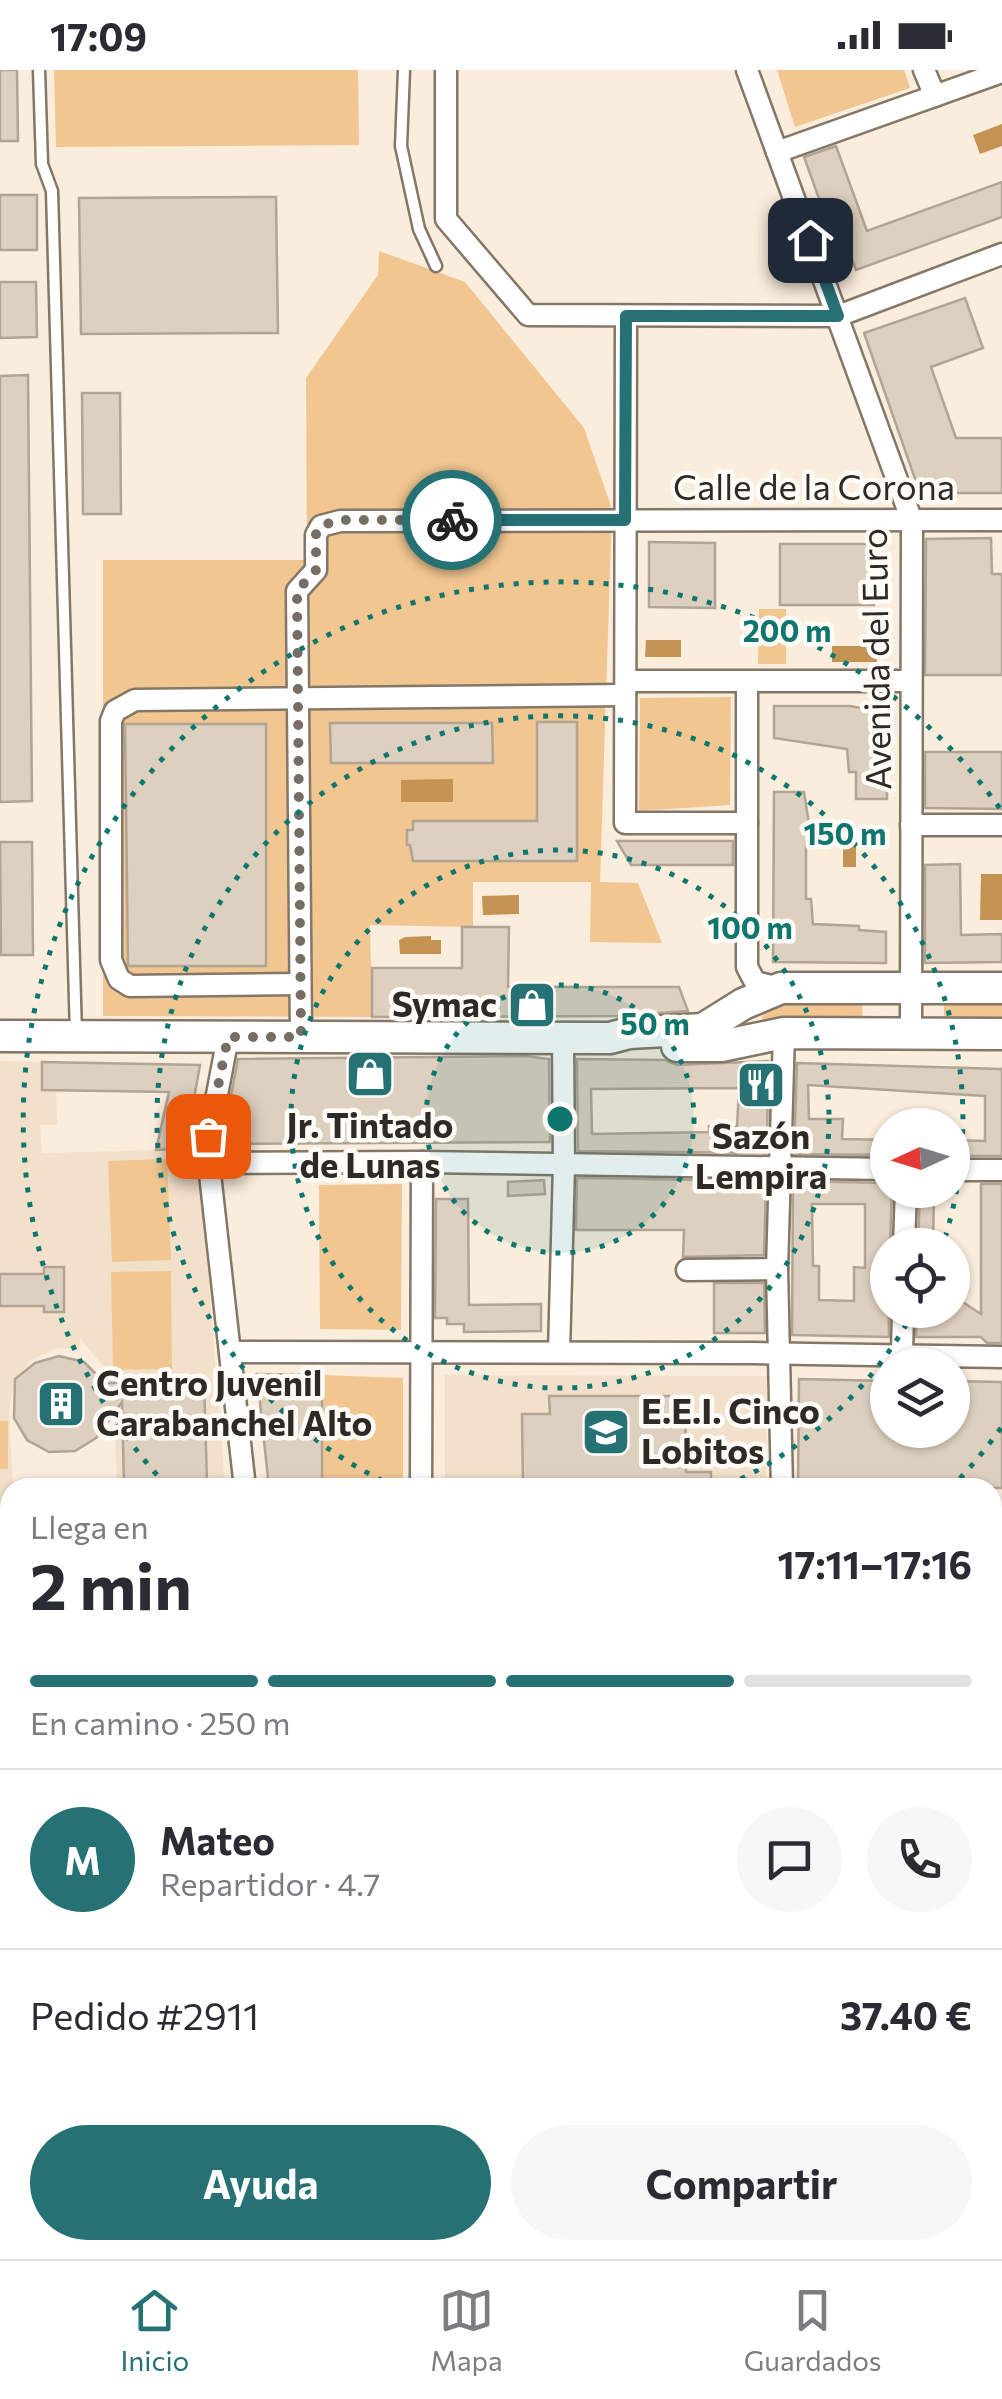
<!DOCTYPE html>
<html lang="es">
<head>
<meta charset="utf-8">
<style>
	:root { --surface:#fff; --page:#f7f7f7; --text:#2b2b33; --muted:#7c7c81; --line:#e1e1e2; --accent:#267174 }
	body { margin:0; font-family:Commissioner,sans-serif; background:var(--page); color:var(--text); height:100vh; display:flex; flex-direction:column; font-size:38px; white-space:nowrap }
	* { box-sizing:border-box; margin:0 }
	p { font-size:32px; color:var(--muted) }
	.icon { flex:none; width:55px; height:55px; fill:none; stroke:currentColor; stroke-width:2; stroke-linecap:round; stroke-linejoin:round }
	.map { position:relative; flex:1; overflow:hidden }
	.drawer { position:absolute; left:0px; top:1408px; width:1002px; height:782px; display:flex; flex-direction:column; background:var(--surface); border-radius:30px 30px 0 0; box-shadow:0 2px 8px #0004 }
	.drawer>* { flex:none }
	.needle { width:65px; rotate:266deg }
	.controls { position:absolute; left:870px; top:1038px; display:grid; gap:20px }
	.controls a { display:grid; place-items:center; width:100px; height:100px; border-radius:50%; background:var(--surface); box-shadow:0 2px 8px #0004; font-size:50px }
	.pin { position:absolute; display:grid; place-items:center; width:85px; height:85px; color:#fff; margin:-42px; border-radius:20px; box-shadow:0 5px 15px #0006 }
	.courier { position:absolute; display:grid; place-items:center; width:100px; height:100px; margin:-50px; border:8px solid #267174; border-radius:50%; background:#fff; color:#222; box-shadow:0 2px 12px #0007 }
	.overview em { font-style:normal; font-weight:700 }
	.overview div { display:flex; flex-direction:column-reverse }
	.overview { display:flex; align-items:center; justify-content:space-between; height:170px; padding:0 30px }
	h1 { font-size:65px; font-weight:700; line-height:75px }
	.bar { display:grid; grid-template-columns:repeat(4,1fr); gap:15px 10px; align-content:center; height:120px; padding:0 30px }
	.bar i { height:12px; border-radius:8px; background:var(--line) }
	.bar .active { background:var(--accent) }
	.bar p { grid-column:span 4 }
	.line { display:flex; align-items:center; gap:25px; padding:0 30px; border-top:2px solid var(--line) }
	.line div { flex:1 }
	.round { display:grid; place-items:center; flex:none; width:105px; height:105px; border-radius:52px; background:var(--page) }
	.action { display:flex; gap:20px; margin-top:auto; padding:20px 30px }
	.action a { flex:1; height:115px; border-radius:60px; background:var(--accent); color:#fff; font-size:40px; font-weight:700; line-height:115px; text-align:center }
	.action a+a { background:var(--page); color:var(--text) }
	.status { display:flex; justify-content:space-between; align-items:center; height:70px; padding:0 50px; background:var(--surface); direction:ltr }
	.status svg { height:28px; fill:currentColor }
	.tabs { display:flex; justify-content:space-around; align-items:center; height:140px; border-top:2px solid var(--line); background:var(--surface); font-size:28px; color:var(--muted) }
	.tabs a { display:grid; justify-items:center; gap:5px }
	.tabs .active { color:var(--accent) }
	.map>svg:first-child { display:block }
</style>
</head>
<body>
<div class="status"><b>17:09</b><svg viewBox="0 0 49 12"><path d="M0 12V9h3v3zM5 12V6h3v6zM10 12V3h3v9zM15 12V0h3v12zM26 1h20v11H26zM47 4h2v5h-2z"/></svg></div>
<div class="map">
<svg width="1002" height="2189" viewBox="0 0 1002 2189">
	<rect width="100%" height="100%" fill="#fbeddc"/>
	<g fill="#f3e0ca">
		<polygon points="0,991 42,992 42,1020 56,1020 57,1055 40,1055 42,1083 198,1079 225,1415 117,1417 113,1308 80,1268 80,1280 57,1278 31,1290 13,1314 9,1344 13,1417 10,1418 10,1437 0,1438"/>
		<polygon points="445,1305 767,1306 766,1417 445,1418"/>
	</g>
	<g fill="#f1c691">
		<polygon points="54,0 358,0 359,75 56,77"/>
		<polygon points="777,0 904,0 910,18 795,57"/>
		<polygon points="379,181 465,212 584,358 612,439 600,812 638,813 662,873 590,872 591,812 473,812 473,857 370,855 372,947 103,946 103,490 307,490 306,308 378,205"/>
		<polygon points="759,539 786,539 786,594 758,594"/>
		<polygon points="731,627 730,735 639,741 640,628"/>
		<polygon points="862,930 863,957 763,960 762,938 772,933"/>
		<rect x="944" y="933" width="58" height="19"/>
		<polygon points="167,1089 171,1190 112,1192 108,1091"/>
		<polygon points="402,1114 401,1260 320,1259 319,1115"/>
		<polygon points="171,1201 172,1299 113,1300 111,1202"/>
		<polygon points="322,1305 403,1308 403,1417 322,1418"/>
		<rect x="0" y="1351" width="8" height="48"/>
		<rect x="992" y="1482" width="10" height="336"/>
		<polygon points="334,2180 404,2180 404,2189 332,2189"/>
	</g>
	<g fill="#c49252">
		<polygon points="1002,54 1002,76 980,84 973,65"/>
		<polygon points="646,570 681,570 681,587 645,587"/>
		<rect x="832" y="576" width="45" height="16"/>
		<polygon points="453,709 453,732 401,732 401,710"/>
		<rect x="843" y="763" width="13" height="34"/>
		<polygon points="981,804 1002,804 1002,850 980,850"/>
		<polygon points="519,825 519,844 483,845 482,826"/>
		<polygon points="431,866 431,870 441,870 441,884 400,884 399,870 405,867"/>
	</g>
	<g fill="#ded0bf" stroke="#b1a494" stroke-width="2.5" fill-rule="evenodd">
		<polygon points="0,0 17,0 18,71 0,71"/>
		<polygon points="836,76 867,161 1002,112 1002,147 856,200 848,178 838,181 804,87"/>
		<rect x="0" y="125" width="37" height="55"/>
		<polygon points="276,127 278,263 81,264 79,128"/>
		<polygon points="0,212 36,212 37,267 0,268"/>
		<polygon points="965,228 983,278 931,297 956,368 1002,368 1002,423 920,423 864,263"/>
		<polygon points="28,305 32,731 0,732 0,306"/>
		<polygon points="82,323 120,323 121,444 83,444"/>
		<polygon points="991,468 992,504 1002,504 1002,605 925,605 926,469"/>
		<polygon points="649,472 715,473 715,538 649,537"/>
		<rect x="780" y="474" width="94" height="61"/>
		<polygon points="774,636 850,636 876,641 876,648 887,648 887,729 856,729 856,702 849,702 847,679 774,668"/>
		<polygon points="537,652 577,652 577,791 413,791 410,775 407,775 407,760 413,760 413,751 537,751"/>
		<polygon points="330,653 492,653 493,693 331,693"/>
		<polygon points="125,654 266,654 266,896 128,896"/>
		<polygon points="925,682 1002,682 1002,739 925,738"/>
		<polygon points="774,722 804,722 812,773 806,773 806,829 811,829 813,854 859,856 859,860 886,862 886,893 773,892"/>
		<polygon points="617,771 733,771 733,795 631,795"/>
		<polygon points="0,772 32,772 33,885 1,885"/>
		<polygon points="960,794 961,865 1002,864 1002,892 925,893 925,795"/>
		<polygon points="462,857 509,857 508,917 679,917 688,941 619,946 372,947 372,898 462,898"/>
		<polygon points="526,986 549,989 550,1072 222,1074 238,989"/>
		<path d="M 577,989 L 665,990 L 677,995 L 768,991 L 767,1083 L 578,1081 ZM 739,1018 L 737,1057 L 709,1056 L 709,1062 L 592,1064 L 591,1019 Z"/>
		<polygon points="42,992 200,995 185,1079 156,1080 169,1022 42,1020"/>
		<polygon points="797,993 1002,999 1002,1086 952,1086 952,1070 985,1071 985,1026 808,1015 809,1049 843,1049 842,1069 888,1070 888,1085 794,1084"/>
		<polygon points="577,1108 766,1111 764,1185 683,1187 684,1160 576,1160"/>
		<polygon points="544,1110 545,1124 508,1126 508,1112"/>
		<path d="M 793,1111 L 888,1113 L 888,1120 L 892,1120 L 890,1175 L 888,1175 L 889,1267 L 792,1265 ZM 812,1134 L 865,1134 L 865,1198 L 854,1197 L 854,1231 L 819,1230 L 819,1196 L 813,1196 Z"/>
		<polygon points="981,1114 1002,1114 1002,1273 987,1273 981,1267 916,1267 917,1240 952,1240 952,1225 981,1244"/>
		<polygon points="920,1120 934,1120 933,1175 918,1175"/>
		<polygon points="436,1129 468,1129 469,1235 541,1234 541,1261 464,1262 464,1254 447,1254 447,1248 435,1248"/>
		<polygon points="44,1197 64,1197 64,1242 44,1242 44,1236 0,1236 0,1204 44,1204"/>
		<polygon points="714,1213 764,1213 765,1263 714,1263"/>
		<polygon points="59,1286 84,1292 105,1313 204,1311 207,1412 124,1414 122,1332 96,1368 75,1381 49,1382 27,1370 14,1348 15,1309 35,1293"/>
		<polygon points="257,1304 322,1305 322,1418 269,1418"/>
		<polygon points="799,1309 888,1311 888,1360 952,1360 952,1311 1002,1312 1002,1418 798,1418"/>
		<polygon points="549,1326 685,1326 686,1402 711,1402 711,1418 523,1418 522,1344 550,1344"/>
	</g>
	<g fill="none" stroke-linecap="round" stroke-linejoin="round">
		<g stroke="#847768" stroke-width="15">
			<g id="lane">
				<polyline points="39,0 42,94 52,121 76,965"/>
				<polyline points="404,0 401,76 419,159 436,196"/>
			</g>
		</g>
		<g stroke="#847768" stroke-width="25">
			<g id="street">
				<polyline points="446,0 446,149 528,245 838,246 1002,184"/>
				<polyline points="747,0 912,451 911,965"/>
				<polyline points="924,0 935,26"/>
				<polyline points="777,82 1002,2"/>
				<polyline points="626,246 625,753 747,753"/>
				<polyline points="626,611 910,611"/>
				<polyline points="747,613 747,897 755,912 780,918"/>
				<polyline points="911,755 1002,755"/>
				<polyline points="300,914 130,916 119,909 111,890 111,651 115,641 135,630 625,625"/>
				<polyline points="228,967 207,1077 245,1418"/>
				<polyline points="301,967 297,521 316,500 316,465 321,456 340,451 1002,450"/>
				<polyline points="209,1093 422,1092 888,1099"/>
				<polyline points="952,1100 1002,1100"/>
				<polyline points="904,1175 906,1120"/>
				<polyline points="687,1200 777,1199"/>
				<polyline points="230,1282 754,1283 1002,1287"/>
				<polyline points="559,1282 564,1095 563,968"/>
				<polyline points="902,1284 903,1240"/>
				<polyline points="421,1418 422,1092"/>
				<polyline points="782,1418 777,1199 784,963"/>
				<polyline points="0,1455 10,1454"/>
				<polyline points="992,1467 1002,1467"/>
				<polyline points="0,1634 10,1638"/>
				<polyline points="0,1748 10,1752"/>
				<polyline points="0,1848 10,1880"/>
				<polyline points="992,1860 1002,1860"/>
				<polyline points="0,1913 10,1910"/>
				<polyline points="108,2180 111,2189"/>
				<polyline points="586,2185 1002,2184"/>
				<polyline points="313,2189 315,2180"/>
				<polyline points="421,2189 421,2180"/>
			</g>
		</g>
		<g stroke="#847768" stroke-width="35">
			<g id="primary">
				<polyline points="0,966 610,968 629,963 703,959 743,934 781,918 1002,918"/>
				<polyline points="677,976 721,976 784,963 1002,964"/>
			</g>
		</g>
		<g stroke="#b0a598" stroke-width="4" stroke-dasharray="2.5 8" stroke-linecap="butt">
			<polyline points="992,1498 1002,1502"/>
			<polyline points="992,1601 1002,1605"/>
			<polyline points="992,1651 1002,1629"/>
			<polyline points="992,1657 1002,1661"/>
			<polyline points="992,1773 1002,1763"/>
			<polyline points="352,2189 354,2180"/>
		</g>
		<use href="#lane" stroke="#fff" stroke-width="10"/>
		<use href="#street" stroke="#fff" stroke-width="20"/>
		<use href="#primary" stroke="#fff" stroke-width="30"/>
	</g>
	<g fill="none" stroke-linecap="round" stroke-linejoin="round">
		<polyline stroke="#766e64" stroke-width="10" stroke-dasharray="0 18" points="208,1066 228,967 301,967 297,521 316,500 316,464 320,456 340,450 452,450"/>
		<polyline stroke="#267174" stroke-width="12" points="452,450 625,450 626,246 838,246 810,170"/>
	</g>
	<circle cx="560" cy="1049" r="134" fill="#0f766e" fill-opacity=".12"/>
	<g fill="none" stroke="#0f766e" stroke-width="5" stroke-dasharray="5 10">
		<circle cx="560" cy="1049" r="134"/>
		<circle cx="560" cy="1049" r="269"/>
		<path d="M914 1241A403 403 0 0 1 724 1417M396 1417A403 403 0 1 1 943 1174"/>
		<path d="M1001 1358A538 538 0 0 1 953 1416M167 1416A538 538 0 1 1 1001 740"/>
	</g>
	<defs>
		<g id="shop-square" transform="scale(2.5)"><rect x="-9" y="-9" width="18" height="18" rx="4" fill="#267174" stroke="#fffcf8"/><path d="M-5-2.5h2.3a2.7 3.5 0 0 1 5.4 0H5L5.5 6h-11ZM-1.5-2.5h3a1.5 2.3 0 0 0-3 0Z" fill="#fff"/></g>
		<g id="restaurant-square" transform="scale(2.5)"><rect x="-9" y="-9" width="18" height="18" rx="4" fill="#267174" stroke="#fffcf8"/><path d="M-5-6h1v4h1v-4h1v4h1v-4h1v5L-1.5 .5V6h-2V.5L-5-1ZM5-6V6H3V1.5H1.5Q1.5-4 5-6Z" fill="#fff"/></g>
		<g id="building-square" transform="scale(2.5)"><rect x="-9" y="-9" width="18" height="18" rx="4" fill="#267174" stroke="#fffcf8"/><path d="M-4-6H4V6H1V3H-1V6H-4ZM-2.5-4.3h1.7v1.8h-1.7ZM.8-4.3h1.7v1.8H.8ZM-2.5-1h1.7V.8h-1.7ZM.8-1h1.7V.8H.8Z" fill="#fff"/></g>
		<g id="school-square" transform="scale(2.5)"><rect x="-9" y="-9" width="18" height="18" rx="4" fill="#267174" stroke="#fffcf8"/><path d="M0-5L7-2L0 1L-7-2ZM-4 1L0 2.5L4 1V4Q0 6-4 4Z" fill="#fff"/></g>
	</defs>
	<g fill-rule="evenodd">
		<use href="#shop-square" x="532" y="935"/>
		<use href="#shop-square" x="370" y="1004"/>
		<use href="#restaurant-square" x="761" y="1015"/>
		<use href="#building-square" x="61" y="1334"/>
		<use href="#school-square" x="606" y="1362"/>
	</g>
	<g text-anchor="middle" stroke-width="9" stroke-linejoin="round" paint-order="stroke">
		<g font-size="35" fill="#2f2a24" stroke="#fffcf8">
			<text x="814" y="430">Calle de la Corona</text>
			<text transform="translate(877 589) rotate(-91)" y="12">Avenida del Euro</text>
		</g>
		<g font-size="35" font-weight="bold" fill="#2f2a24" stroke="#fffcf8">
			<text x="497" y="947" text-anchor="end">Symac</text>
			<text x="370" y="1068">Jr. Tintado<tspan x="370" dy="40">de Lunas</tspan></text>
			<text x="761" y="1079">Sazón<tspan x="761" dy="40">Lempira</tspan></text>
			<text x="96" y="1326" text-anchor="start">Centro Juvenil<tspan x="96" dy="40">Carabanchel Alto</tspan></text>
			<text x="641" y="1354" text-anchor="start">E.E.I. Cinco<tspan x="641" dy="40">Lobitos</tspan></text>
		</g>
	</g>
	<circle cx="560" cy="1049" r="15" fill="#0f766e" stroke="#fffcf8" stroke-width="5"/>
	<g font-size="30" text-anchor="middle" font-weight="bold" fill="#0f766e" stroke="#fffcf8" stroke-width="9" stroke-linejoin="round" paint-order="stroke">
		<text x="787" y="572">200 m</text>
		<text x="845" y="775">150 m</text>
		<text x="750" y="869">100 m</text>
		<text x="655" y="965">50 m</text>
	</g>
</svg>
<div class="controls">
<a><svg class="needle" viewBox="-14 -14 28 28"><path d="M0-13l5 13h-10z" fill="#e53935"/><path d="M0 13l5-13h-10z" fill="#7c7c81"/></svg></a>
<a><svg class="icon" aria-label="locate" viewBox="0 0 24 24"><circle cx="12" cy="12" r="6"/><path d="M12 2v4M12 18v4M2 12h4M18 12h4"/></svg></a>
<a><svg class="icon" aria-label="layers" viewBox="0 0 24 24"><path d="M12 4l9 5-9 5-9-5zM3 14l9 5 9-5"/></svg></a>
</div>
<div class="pin" style="left:208px;top:1066px;background:#ea580c"><svg class="icon" aria-label="bag" viewBox="0 0 24 24"><path d="M5 8h14l-1 12H6zM9 8a3 3 0 0 1 6 0"/></svg></div>
<div class="pin" style="left:810px;top:170px;background:#1f2937"><svg class="icon" aria-label="home" viewBox="0 0 24 24"><path d="M3 11l9-7 9 7M6 9v11h12V9"/></svg></div>
<div class="courier" style="left:452px;top:450px"><svg class="icon" aria-label="bike" viewBox="0 0 24 24"><circle cx="6" cy="16" r="4"/><circle cx="18" cy="16" r="4"/><path d="M6 16l4-8h5l3 8M10 8l3 8H6M13 5h3"/></svg></div>
<section class="drawer">
<div class="overview"><div><h1>2 min</h1><p>Llega en</p></div><em>17:11–17:16</em></div>
<div class="bar"><i class="active"></i><i class="active"></i><i class="active"></i><i></i><p>En camino · 250 m</p></div>
<div class="line" style="height:180px"><b class="round" style="background:var(--accent);color:#fff">M</b><div><b>Mateo</b><p>Repartidor · 4.7</p></div><a class="round"><svg class="icon" aria-label="chat" viewBox="0 0 24 24"><path d="M4 5h16v11H9l-5 4z"/></svg></a><a class="round"><svg class="icon" aria-label="phone" viewBox="0 0 24 24"><path d="M5 4h4l2 5-3 2q2 4 5 5l2-3 5 2v4C11 20 4 13 5 4z"/></svg></a></div>
<div class="line" style="height:130px"><div>Pedido #2911</div><b>37.40 €</b></div>
<div class="action"><a>Ayuda</a><a>Compartir</a></div>
</section>
</div>
<nav class="tabs">
<a class="active"><svg class="icon" aria-label="home" viewBox="0 0 24 24"><path d="M3 11l9-7 9 7M6 9v11h12V9"/></svg>Inicio</a>
<a><svg class="icon" aria-label="map" viewBox="0 0 24 24"><path d="M3 6l6-2 6 2 6-2v14l-6 2-6-2-6 2zM9 4v14M15 6v14"/></svg>Mapa</a>
<a><svg class="icon" aria-label="saved" viewBox="0 0 24 24"><path d="M7 4h10v16l-5-4-5 4z"/></svg>Guardados</a>
</nav>
</body>
</html>
